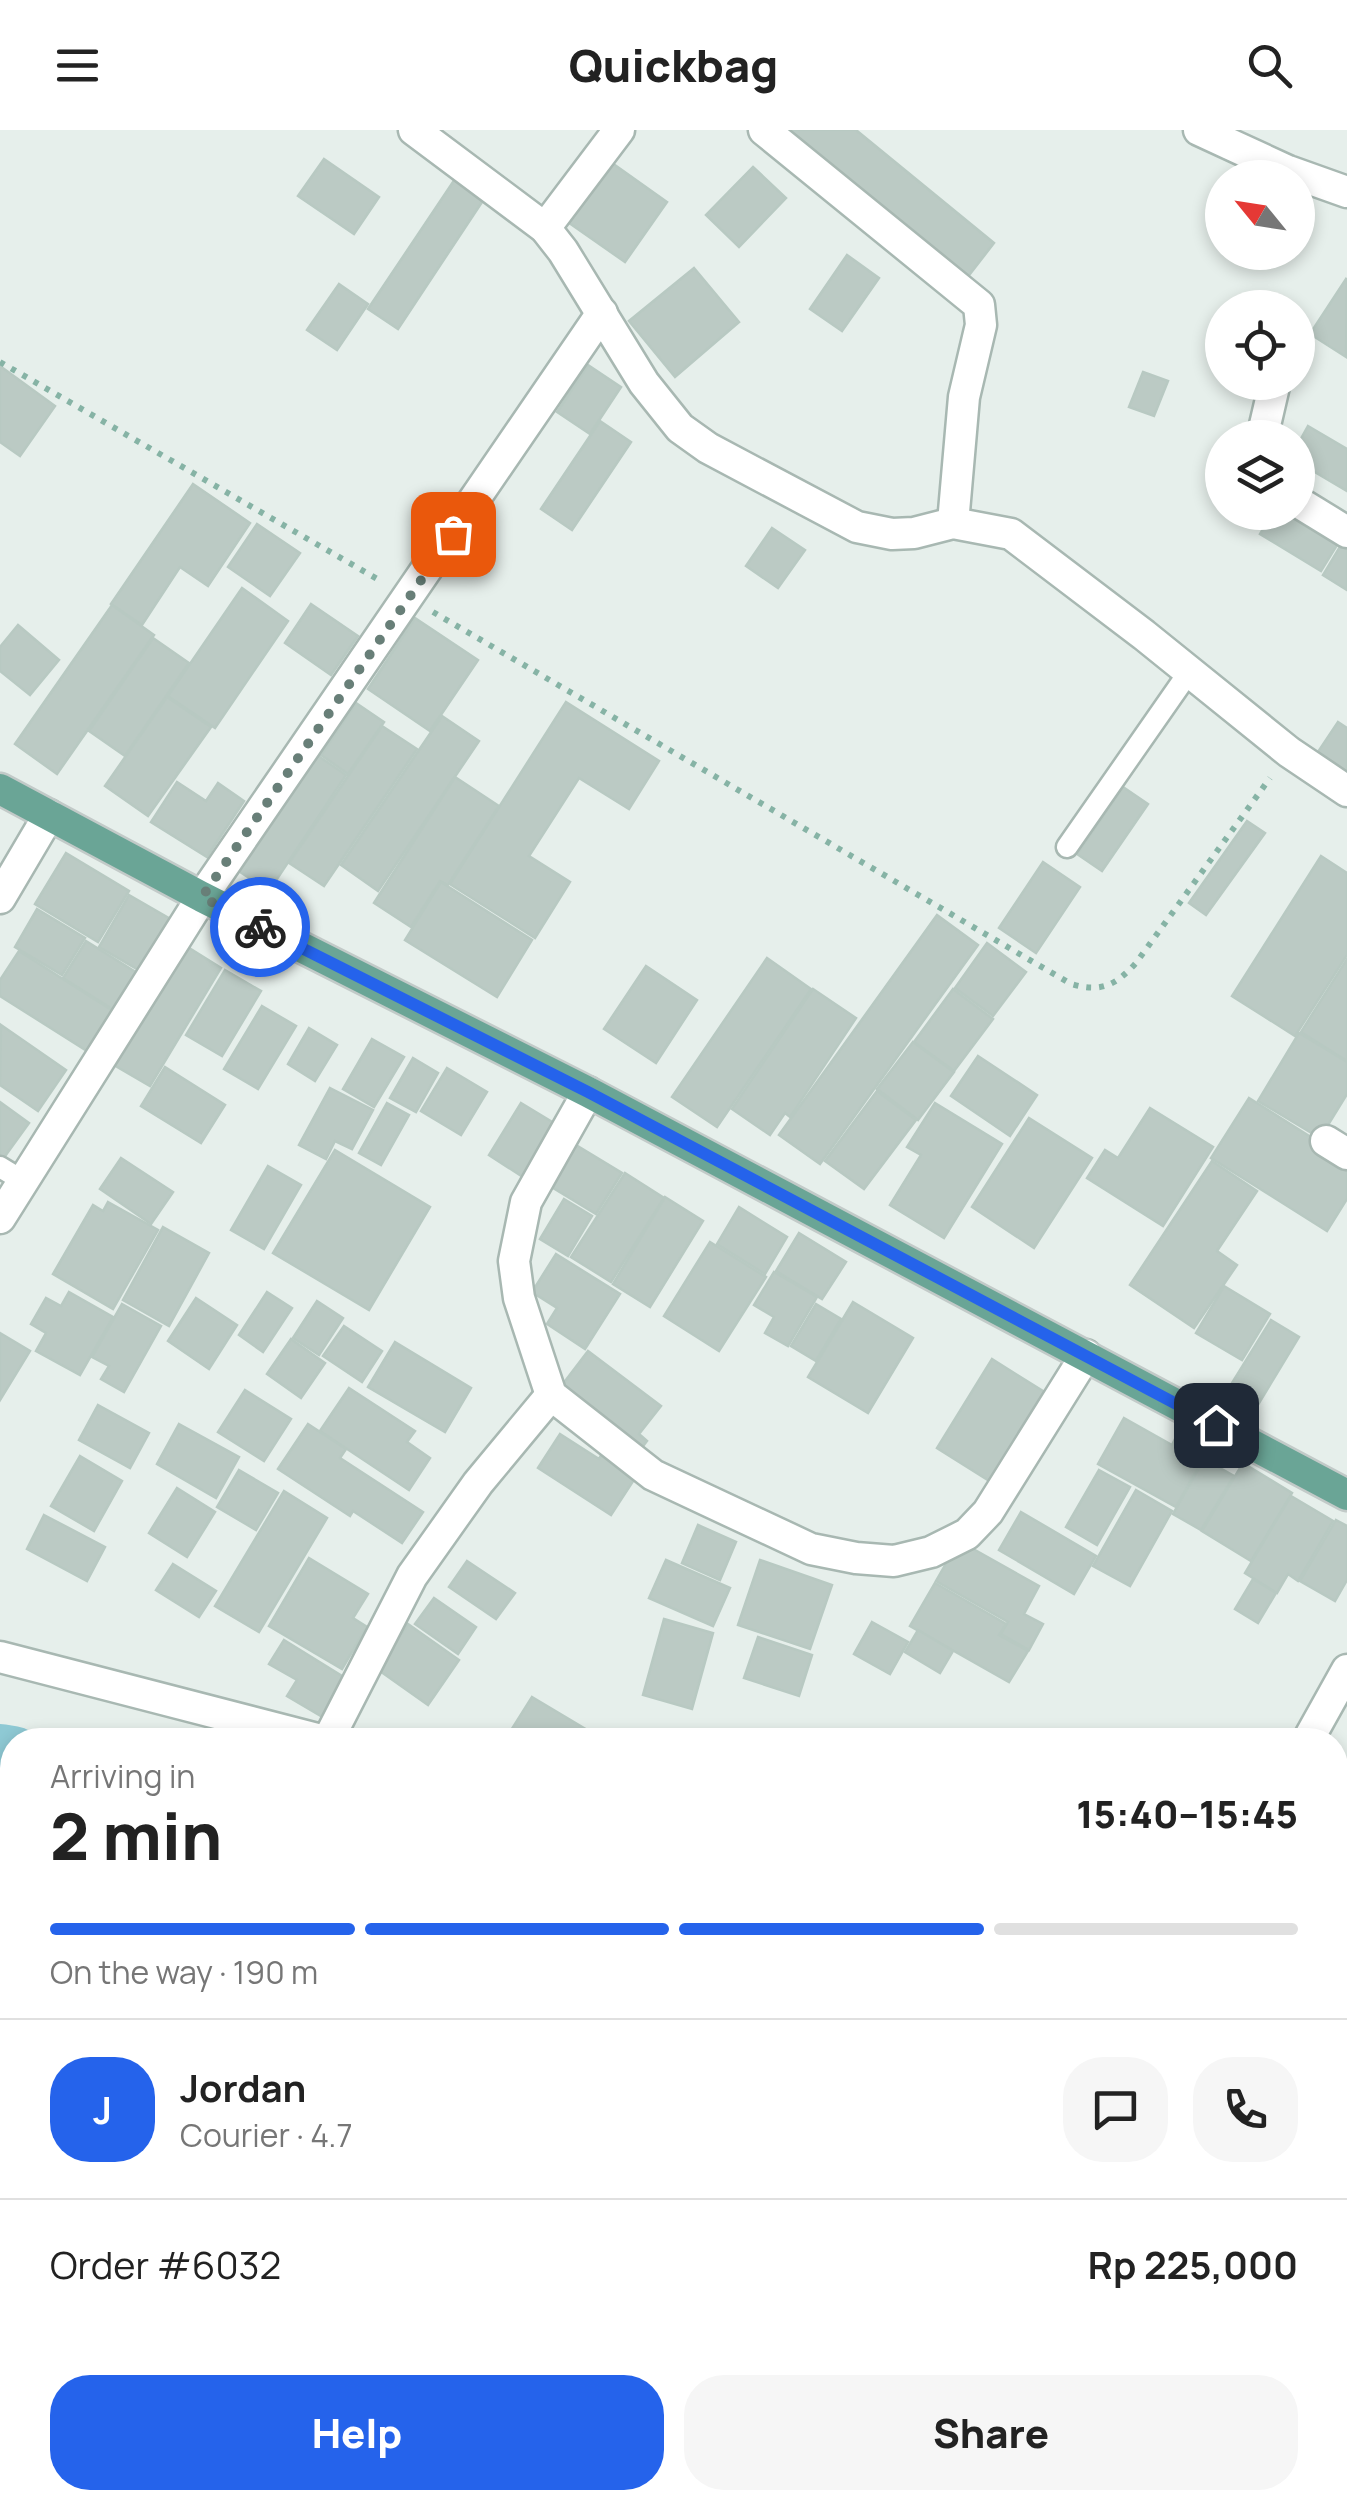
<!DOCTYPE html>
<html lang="en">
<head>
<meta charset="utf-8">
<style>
	:root { --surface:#fff; --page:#f6f6f6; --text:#222; --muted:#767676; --line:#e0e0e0; --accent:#2563eb }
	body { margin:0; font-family:Manrope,sans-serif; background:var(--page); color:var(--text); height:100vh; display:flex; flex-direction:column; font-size:38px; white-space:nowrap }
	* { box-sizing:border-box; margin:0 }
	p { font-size:32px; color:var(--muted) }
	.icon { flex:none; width:55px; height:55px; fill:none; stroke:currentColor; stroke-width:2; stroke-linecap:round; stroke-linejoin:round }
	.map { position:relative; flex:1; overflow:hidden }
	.details { position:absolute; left:0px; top:1598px; width:1348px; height:782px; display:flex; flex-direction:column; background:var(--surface); border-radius:40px 40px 0 0; box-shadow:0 5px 15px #0003 }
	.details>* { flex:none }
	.needle { width:65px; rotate:300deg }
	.fabs { position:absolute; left:1205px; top:30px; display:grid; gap:20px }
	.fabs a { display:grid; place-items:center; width:110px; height:110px; border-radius:50%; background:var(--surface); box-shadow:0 5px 15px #0003; font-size:50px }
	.pin { position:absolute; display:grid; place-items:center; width:85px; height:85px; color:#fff; margin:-42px; border-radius:20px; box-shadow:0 5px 15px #0006 }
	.courier { position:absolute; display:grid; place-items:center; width:100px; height:100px; margin:-50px; border:8px solid #2563eb; border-radius:50%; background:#fff; color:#222; box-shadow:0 2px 12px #0007 }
	.summary em { font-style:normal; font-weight:800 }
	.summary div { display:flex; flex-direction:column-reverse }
	.summary { display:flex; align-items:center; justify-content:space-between; height:170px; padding:0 50px }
	h1 { font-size:65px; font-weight:800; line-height:75px }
	.bar { display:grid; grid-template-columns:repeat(4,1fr); gap:15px 10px; align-content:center; height:120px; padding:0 50px }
	.bar i { height:12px; border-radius:8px; background:var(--line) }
	.bar .on { background:var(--accent) }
	.bar p { grid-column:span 4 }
	.line { display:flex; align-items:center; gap:25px; padding:0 50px; border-top:2px solid var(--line) }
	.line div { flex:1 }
	.round { display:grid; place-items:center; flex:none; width:105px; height:105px; border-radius:40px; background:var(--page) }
	.primary-button { display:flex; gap:20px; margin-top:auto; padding:20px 50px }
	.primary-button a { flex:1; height:115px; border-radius:40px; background:var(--accent); color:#fff; font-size:40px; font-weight:800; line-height:115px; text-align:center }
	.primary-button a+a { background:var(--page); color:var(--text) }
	header { display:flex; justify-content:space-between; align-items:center; height:130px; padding:0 50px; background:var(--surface); font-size:45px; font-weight:800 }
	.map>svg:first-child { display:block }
</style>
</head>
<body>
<header><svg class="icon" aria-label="menu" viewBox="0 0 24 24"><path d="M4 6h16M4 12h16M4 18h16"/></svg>Quickbag<svg class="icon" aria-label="search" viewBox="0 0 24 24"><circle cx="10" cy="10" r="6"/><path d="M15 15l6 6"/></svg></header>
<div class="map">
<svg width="1347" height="2379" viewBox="0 0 1347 2379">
	<rect width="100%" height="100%" fill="#e6efeb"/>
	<polygon fill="#bfe0c8" points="408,2368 566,2368 562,2379 414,2379"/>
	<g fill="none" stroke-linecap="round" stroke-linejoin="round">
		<g stroke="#8ec9d4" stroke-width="70">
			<polyline points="0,1629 12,1631"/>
			<polyline points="1335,1799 1347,1800"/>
		</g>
	</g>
	<g fill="#bbcac4" stroke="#b8c9c2" stroke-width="2.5">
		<polygon points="775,0 856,0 994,113 963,153"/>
		<polygon points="605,28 667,72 625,132 562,88"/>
		<polygon points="324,29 379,67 354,104 298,66"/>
		<polygon points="753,37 786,68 739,117 706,85"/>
		<polygon points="455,49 484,69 398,199 368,179"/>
		<polygon points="847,125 879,148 842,201 810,179"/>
		<polygon points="694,138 739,192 675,247 629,191"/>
		<polygon points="1346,149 1347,150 1346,227 1310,204"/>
		<polygon points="339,154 368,174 337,220 307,200"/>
		<polygon points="588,235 621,257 590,304 557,282"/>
		<polygon points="0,236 55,276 20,326 0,312"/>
		<polygon points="1143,242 1168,251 1154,286 1129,277"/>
		<polygon points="600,291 631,312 572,400 541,379"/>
		<polygon points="1308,296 1347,319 1347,361 1298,332 1298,314"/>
		<polygon points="193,354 250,393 208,456 180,437 142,495 111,474"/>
		<polygon points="1273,382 1298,382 1342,407 1321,441 1260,404"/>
		<polygon points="257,394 300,423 270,466 228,437"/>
		<polygon points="772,398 805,420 778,458 746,436"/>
		<polygon points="1344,410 1347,411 1347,460 1323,445"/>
		<polygon points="242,458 288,491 215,598 168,566"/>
		<polygon points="311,474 358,506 331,545 285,513"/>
		<polygon points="112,475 154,505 57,644 15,614"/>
		<polygon points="415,488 478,530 430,601 368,559"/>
		<polygon points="18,495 59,530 30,565 0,541 0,517"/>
		<polygon points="153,508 189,533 125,626 89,601"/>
		<polygon points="167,567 211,597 148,686 105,656"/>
		<polygon points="566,572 659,631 629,679 579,648 529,726 570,752 535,808 450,754"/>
		<polygon points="356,573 384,592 348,644 321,625"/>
		<polygon points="442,586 479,611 378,761 341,735"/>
		<polygon points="1338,592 1347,598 1347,642 1318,622"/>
		<polygon points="382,596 417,619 324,756 289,733"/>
		<polygon points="314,623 346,645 269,761 237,740"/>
		<polygon points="455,647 499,676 448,755 440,751 411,797 374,773"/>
		<polygon points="177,652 206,671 218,653 244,671 207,727 151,692"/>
		<polygon points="1123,657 1148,674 1102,741 1077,724"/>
		<polygon points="1247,691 1265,703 1206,785 1189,773"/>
		<polygon points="66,723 129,761 98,812 35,774"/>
		<polygon points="1321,726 1347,743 1347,825 1295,906 1232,866"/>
		<polygon points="1043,732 1080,757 1036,823 999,798"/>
		<polygon points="441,752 532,810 497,867 405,810"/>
		<polygon points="129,765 179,794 149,846 99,817"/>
		<polygon points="37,779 85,808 62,845 15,817"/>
		<polygon points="937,785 978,815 820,1034 779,1005"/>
		<polygon points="86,811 145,848 122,885 63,848"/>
		<polygon points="987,813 1026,842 993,886 955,858"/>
		<polygon points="186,816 221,838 150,956 114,935"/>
		<polygon points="19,821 113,881 87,921 0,866 0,850"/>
		<polygon points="767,828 811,859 717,997 672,967"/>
		<polygon points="1347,829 1347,931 1301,902"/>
		<polygon points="646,836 697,870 656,933 604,899"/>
		<polygon points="225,840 261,861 222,926 186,905"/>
		<polygon points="813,859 856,888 790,987 785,983 770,1005 732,979"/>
		<polygon points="953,859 993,889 954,941 914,912"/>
		<polygon points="262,876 296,896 258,959 224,939"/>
		<polygon points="1,895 66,940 38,981 0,955"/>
		<polygon points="309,898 337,915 315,951 288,934"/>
		<polygon points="1299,903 1347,932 1347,964 1320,1008 1258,971"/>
		<polygon points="372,909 404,927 374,977 343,959"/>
		<polygon points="913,912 954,942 918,990 877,959"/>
		<polygon points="978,926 1037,965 1010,1006 951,966"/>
		<polygon points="413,928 438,943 416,982 390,968"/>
		<polygon points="165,937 225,975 201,1013 141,976"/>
		<polygon points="447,938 487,962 461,1005 421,981"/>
		<polygon points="330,958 373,980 352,1019 335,1011 326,1029 299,1015"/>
		<polygon points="877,961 916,990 864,1059 825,1031"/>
		<polygon points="1249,968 1347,1030 1347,1069 1327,1101 1211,1028"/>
		<polygon points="0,972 29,993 0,1033"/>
		<polygon points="387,973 409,985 381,1035 359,1023"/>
		<polygon points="521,973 562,998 529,1051 489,1025"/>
		<polygon points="935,973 1002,1014 944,1108 890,1075 921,1025 907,1017"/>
		<polygon points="1150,978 1213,1017 1163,1096 1087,1048 1105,1020 1118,1028"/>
		<polygon points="1029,988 1092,1028 1034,1118 972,1077"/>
		<polygon points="576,1015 622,1043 596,1084 550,1056"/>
		<polygon points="335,1020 430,1077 369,1180 273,1123"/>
		<polygon points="121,1028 173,1062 151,1094 100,1059"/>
		<polygon points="1212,1031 1257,1061 1217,1121 1237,1135 1194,1198 1130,1155"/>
		<polygon points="268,1036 301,1055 264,1119 231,1100"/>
		<polygon points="625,1043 664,1068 611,1152 571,1127"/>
		<polygon points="665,1067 703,1091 650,1177 613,1154"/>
		<polygon points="564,1069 592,1086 568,1126 540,1109"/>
		<polygon points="108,1072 158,1100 113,1179 53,1144 93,1075 103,1081"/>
		<polygon points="739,1077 787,1107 765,1144 717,1114"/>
		<polygon points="163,1097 209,1123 169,1196 123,1170"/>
		<polygon points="799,1103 846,1132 822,1169 776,1141"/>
		<polygon points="710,1112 766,1147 719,1221 664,1186"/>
		<polygon points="556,1124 620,1164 585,1219 547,1194 557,1178 532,1162"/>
		<polygon points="774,1142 817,1167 788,1216 765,1203 774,1187 754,1175"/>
		<polygon points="1224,1156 1270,1184 1242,1230 1196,1203"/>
		<polygon points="69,1162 113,1187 80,1245 36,1221 46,1203 31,1194 46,1168 61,1176"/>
		<polygon points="267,1162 292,1178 263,1222 239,1205"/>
		<polygon points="196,1168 237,1195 209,1239 168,1211"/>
		<polygon points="317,1171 343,1188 319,1225 293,1208"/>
		<polygon points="853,1172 913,1208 868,1283 808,1247"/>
		<polygon points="122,1174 161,1196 124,1262 101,1249 109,1236 92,1227"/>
		<polygon points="816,1174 841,1189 816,1231 791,1216"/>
		<polygon points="1271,1190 1299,1207 1256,1278 1227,1261"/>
		<polygon points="344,1196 382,1221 362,1252 323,1226"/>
		<polygon points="0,1203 30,1221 0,1270"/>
		<polygon points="291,1209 325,1233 301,1268 267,1244"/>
		<polygon points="395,1212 471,1258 445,1302 368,1257"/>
		<polygon points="588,1221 661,1276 639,1304 647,1311 637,1324 556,1263"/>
		<polygon points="992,1229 1046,1263 991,1352 937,1318"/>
		<polygon points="349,1258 415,1301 407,1312 430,1328 409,1360 320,1301"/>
		<polygon points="245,1260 291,1289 264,1331 218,1302"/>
		<polygon points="98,1275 149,1303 130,1338 79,1310"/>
		<polygon points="1124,1288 1172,1315 1176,1307 1206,1323 1176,1377 1098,1334"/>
		<polygon points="179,1294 239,1327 216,1368 157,1334"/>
		<polygon points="308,1294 346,1319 340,1328 423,1382 402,1413 353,1381 350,1386 278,1339"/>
		<polygon points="560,1304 599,1329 606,1317 641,1339 611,1385 538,1338"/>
		<polygon points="80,1326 122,1351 94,1401 51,1376"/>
		<polygon points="1204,1329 1234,1346 1201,1400 1173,1384"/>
		<polygon points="1243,1333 1292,1363 1251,1431 1202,1401"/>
		<polygon points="239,1340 278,1363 256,1400 217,1377"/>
		<polygon points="1099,1340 1130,1357 1097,1415 1066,1397"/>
		<polygon points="177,1358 215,1382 187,1427 149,1403"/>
		<polygon points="1136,1360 1172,1381 1130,1456 1093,1436"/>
		<polygon points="284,1361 327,1388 259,1502 215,1476"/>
		<polygon points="1291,1366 1333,1391 1298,1451 1288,1444 1277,1463 1245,1443"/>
		<polygon points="1021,1382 1096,1426 1074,1464 999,1420"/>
		<polygon points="44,1385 105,1417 87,1451 27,1419"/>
		<polygon points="1336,1390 1347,1396 1347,1450 1335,1471 1300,1451"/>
		<polygon points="698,1395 736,1412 720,1450 682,1433"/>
		<polygon points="959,1411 1039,1456 1024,1484 1043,1494 1029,1520 1001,1504 1008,1492 936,1451"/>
		<polygon points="309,1428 368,1464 353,1488 367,1497 342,1539 269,1496"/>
		<polygon points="666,1430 730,1458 713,1496 649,1468"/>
		<polygon points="760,1430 832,1455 810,1519 738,1495"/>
		<polygon points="467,1431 515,1463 496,1489 449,1457"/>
		<polygon points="173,1434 216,1461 199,1487 156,1460"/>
		<polygon points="1253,1449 1276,1463 1258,1493 1235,1479"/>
		<polygon points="935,1453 1006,1494 999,1505 1028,1521 1009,1552 910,1496"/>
		<polygon points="434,1468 476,1497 458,1524 415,1494"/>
		<polygon points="664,1489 713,1503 692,1579 643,1565"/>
		<polygon points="872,1492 908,1512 890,1544 854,1524"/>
		<polygon points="408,1494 459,1530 428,1575 377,1539"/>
		<polygon points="918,1500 953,1521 940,1543 905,1522"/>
		<polygon points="758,1507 812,1525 799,1566 744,1548"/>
		<polygon points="284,1510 350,1551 326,1589 287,1566 297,1550 269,1534"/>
		<polygon points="532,1567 604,1610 505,1610"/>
		<polygon points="10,1807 12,1847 7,1853 0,1846 0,1817"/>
		<polygon points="5,1853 12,1861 12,1905 0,1917 0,1858"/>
		<polygon points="0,2007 12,2020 12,2054 0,2065"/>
		<polygon points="1335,2056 1347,2063 1347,2110 1339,2124 1335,2122"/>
		<polygon points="12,2059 12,2099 2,2108 0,2070"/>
		<polygon points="0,2117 12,2131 12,2149 0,2160"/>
		<polygon points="12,2155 12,2215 7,2221 0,2213 0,2167"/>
		<polygon points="1335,2163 1347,2170 1347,2210 1335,2229"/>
		<polygon points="1,2227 12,2239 12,2314 3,2322 0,2319"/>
		<polygon points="88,2368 109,2368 121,2379 78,2379"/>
		<polygon points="141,2368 182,2368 171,2379 153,2379"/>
		<polygon points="709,2368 742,2368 764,2375 762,2379 705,2379"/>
		<polygon points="901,2368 929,2368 923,2379 896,2379"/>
		<polygon points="937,2368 954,2368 976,2379 931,2379"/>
		<polygon points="1077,2368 1114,2368 1133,2379 1071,2379"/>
	</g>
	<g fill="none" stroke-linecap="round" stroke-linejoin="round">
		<g stroke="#a8b8b2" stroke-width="25">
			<g id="service">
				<polyline points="1067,717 1189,542"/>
				<polyline points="0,1037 23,1051"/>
			</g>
		</g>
		<g stroke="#a8b8b2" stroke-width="35">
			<g id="minor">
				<polyline points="414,0 545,98 563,121 644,253 680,298 708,318 857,397 892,404 914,403 953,393 1011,404 1144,505 1289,622 1347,661"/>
				<polyline points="764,0 979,175 981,195 964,267 953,393"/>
				<polyline points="1199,0 1288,41 1347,62"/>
				<polyline points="545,98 619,0"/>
				<polyline points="1262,308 1275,252"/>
				<polyline points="1298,372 1347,402"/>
				<polyline points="0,768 49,685"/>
				<polyline points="588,962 526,1072 514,1131 519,1168 551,1265 653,1345 811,1419 856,1428 894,1431 931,1422 967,1404 988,1382 1086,1225"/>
				<polyline points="1326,1011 1347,1024"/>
				<polyline points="0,1088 202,767 602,183"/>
				<polyline points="0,1527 321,1610"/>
				<polyline points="328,1610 412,1446 478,1353 551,1265"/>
				<polyline points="1308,1610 1347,1540"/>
				<polyline points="0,1989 12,2005"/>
				<polyline points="249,2368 255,2379"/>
				<polyline points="1327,2368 1341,2379"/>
				<polyline points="14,2379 24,2368"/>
				<polyline points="345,2379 349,2368"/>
				<polyline points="1203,2379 1210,2368"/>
			</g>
		</g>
		<g stroke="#c2cac8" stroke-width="35">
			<polyline id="primary" points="0,659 202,767 588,962 1347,1365"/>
		</g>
		<g stroke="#86b3a5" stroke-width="6" stroke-dasharray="5 8" stroke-linecap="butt">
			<polyline points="0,232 379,450"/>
			<path d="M 433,482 L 1071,854 C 1101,863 1116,855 1136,833 L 1270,648"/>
		</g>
		<use href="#service" stroke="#fff" stroke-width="20"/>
		<use href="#minor" stroke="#fff" stroke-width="30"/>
		<use href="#primary" stroke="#6aa596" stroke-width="30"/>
	</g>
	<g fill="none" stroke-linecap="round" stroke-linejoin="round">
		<polyline stroke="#687f78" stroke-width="10" stroke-dasharray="0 18" points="260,797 202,767 453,404"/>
		<polyline stroke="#2563eb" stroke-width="12" points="260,797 588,962 1216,1295"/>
	</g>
</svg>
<div class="fabs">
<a><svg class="needle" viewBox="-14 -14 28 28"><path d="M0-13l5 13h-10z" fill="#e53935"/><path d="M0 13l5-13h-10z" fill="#767676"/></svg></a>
<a><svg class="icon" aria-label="locate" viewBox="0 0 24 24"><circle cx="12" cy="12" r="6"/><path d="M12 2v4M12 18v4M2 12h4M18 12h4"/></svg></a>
<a><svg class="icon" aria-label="layers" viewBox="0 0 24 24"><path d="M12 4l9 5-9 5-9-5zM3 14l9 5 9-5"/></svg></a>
</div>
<div class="pin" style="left:453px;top:404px;background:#ea580c"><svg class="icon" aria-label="bag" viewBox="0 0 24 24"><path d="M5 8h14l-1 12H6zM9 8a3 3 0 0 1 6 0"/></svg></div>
<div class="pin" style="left:1216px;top:1295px;background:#1f2937"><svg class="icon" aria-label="home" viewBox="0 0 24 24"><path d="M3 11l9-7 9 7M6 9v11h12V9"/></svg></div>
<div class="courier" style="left:260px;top:797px"><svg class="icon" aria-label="bike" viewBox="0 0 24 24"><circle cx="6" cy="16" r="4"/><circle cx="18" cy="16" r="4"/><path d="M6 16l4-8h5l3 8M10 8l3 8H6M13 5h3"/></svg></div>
<section class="details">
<div class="summary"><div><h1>2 min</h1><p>Arriving in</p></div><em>15:40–15:45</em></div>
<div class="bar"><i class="on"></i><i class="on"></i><i class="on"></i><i></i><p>On the way · 190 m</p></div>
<div class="line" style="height:180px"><b class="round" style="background:var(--accent);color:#fff">J</b><div><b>Jordan</b><p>Courier · 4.7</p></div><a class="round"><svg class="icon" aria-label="chat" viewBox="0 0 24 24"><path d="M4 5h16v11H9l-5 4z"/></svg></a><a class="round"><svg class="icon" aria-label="phone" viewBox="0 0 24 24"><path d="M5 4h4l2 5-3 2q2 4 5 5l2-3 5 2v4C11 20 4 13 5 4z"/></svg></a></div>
<div class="line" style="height:130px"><div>Order #6032</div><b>Rp 225,000</b></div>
<div class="primary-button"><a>Help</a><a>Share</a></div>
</section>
</div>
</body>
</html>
